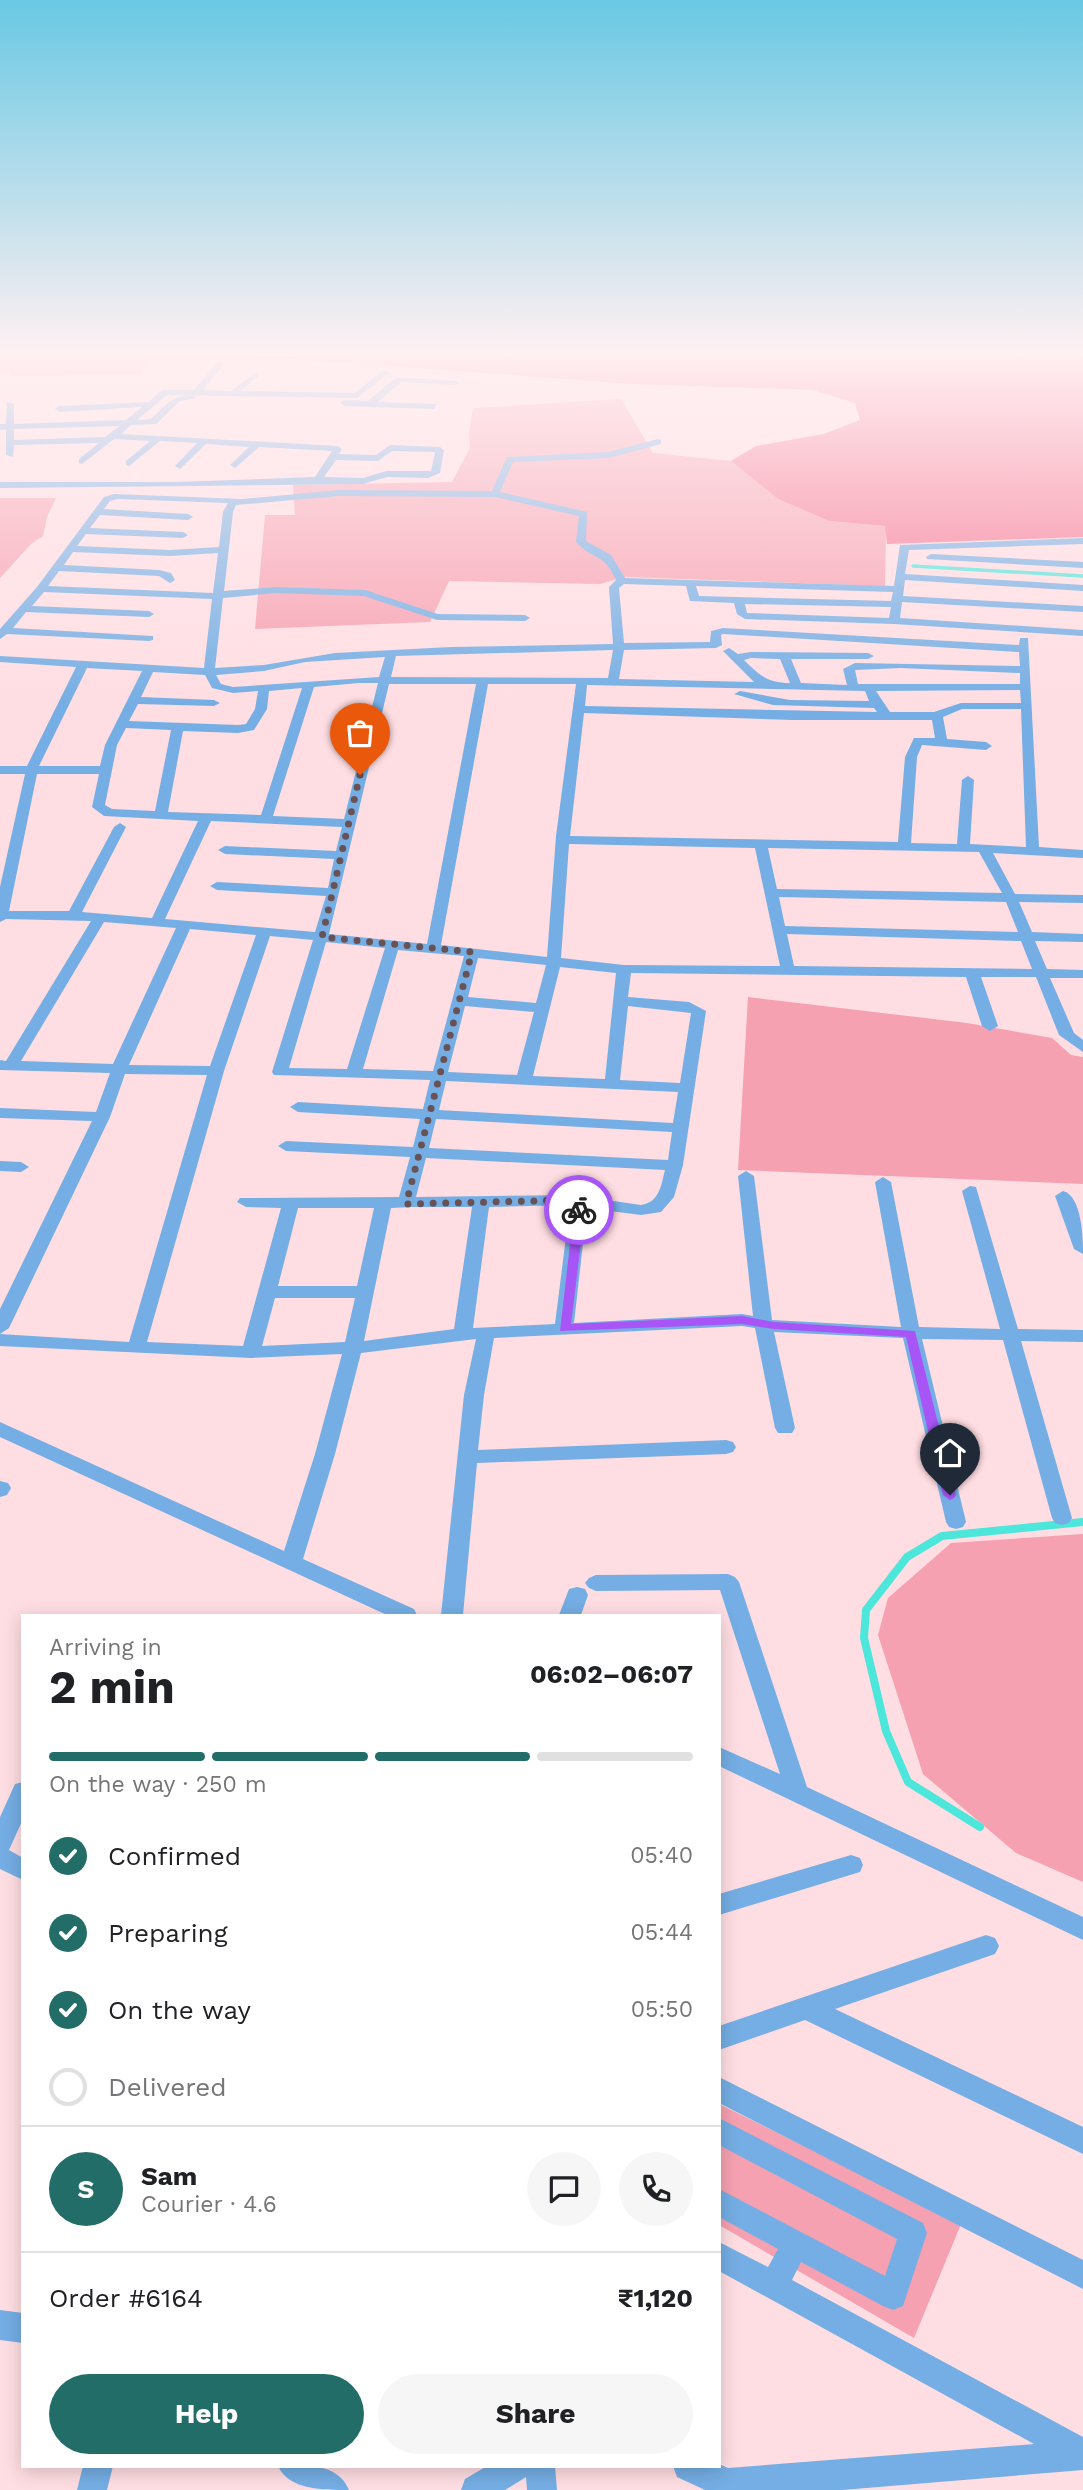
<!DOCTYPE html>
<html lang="en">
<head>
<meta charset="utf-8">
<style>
	:root { --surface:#fff; --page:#f6f6f6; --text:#202124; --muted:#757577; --line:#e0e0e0; --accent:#236d68 }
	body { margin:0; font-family:"Work Sans",sans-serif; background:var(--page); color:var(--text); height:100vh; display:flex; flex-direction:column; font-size:26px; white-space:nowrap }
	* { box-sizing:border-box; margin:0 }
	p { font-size:23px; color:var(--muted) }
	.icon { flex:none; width:38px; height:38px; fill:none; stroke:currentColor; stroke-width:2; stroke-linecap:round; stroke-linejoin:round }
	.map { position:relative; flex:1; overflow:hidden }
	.sheet { position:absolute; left:21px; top:1614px; width:700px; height:854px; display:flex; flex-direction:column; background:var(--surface); border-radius:0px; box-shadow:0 4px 18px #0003 }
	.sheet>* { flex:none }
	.pin { position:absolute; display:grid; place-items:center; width:60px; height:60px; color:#fff; margin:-72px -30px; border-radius:50% 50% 50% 0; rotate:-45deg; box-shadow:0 0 7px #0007 }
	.pin .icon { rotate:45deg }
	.courier { position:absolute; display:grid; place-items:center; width:70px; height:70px; margin:-35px; border:5px solid #a855f7; border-radius:50%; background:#fff; color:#222; box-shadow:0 2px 9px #0007 }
	.headline em { font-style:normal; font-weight:700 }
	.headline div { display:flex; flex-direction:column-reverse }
	.headline { display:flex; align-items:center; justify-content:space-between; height:119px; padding:0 28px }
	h1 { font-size:46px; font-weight:700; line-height:52px }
	.bar { display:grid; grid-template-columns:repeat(4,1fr); gap:10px 7px; align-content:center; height:84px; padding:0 28px }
	.bar i { height:9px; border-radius:5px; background:var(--line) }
	.bar .current { background:var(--accent) }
	.bar p { grid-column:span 4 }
	.line { display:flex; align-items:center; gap:18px; padding:0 28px; border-top:2px solid var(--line) }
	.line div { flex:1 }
	.round { display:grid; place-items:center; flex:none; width:74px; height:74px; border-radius:37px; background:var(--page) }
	ol { padding:0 28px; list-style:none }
	li { display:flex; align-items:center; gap:21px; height:77px }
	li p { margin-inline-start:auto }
	li .icon { padding:7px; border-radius:50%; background:var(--accent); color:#fff; stroke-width:4 }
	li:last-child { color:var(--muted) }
	li i { width:38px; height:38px; border:4px solid var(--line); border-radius:50% }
	.cta { display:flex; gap:14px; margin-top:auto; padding:14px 28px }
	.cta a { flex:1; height:80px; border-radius:42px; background:var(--accent); color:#fff; font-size:28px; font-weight:700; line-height:80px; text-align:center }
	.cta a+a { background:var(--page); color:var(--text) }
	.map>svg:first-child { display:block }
</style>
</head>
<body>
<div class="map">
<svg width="1083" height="2490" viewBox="0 0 1083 2490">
	<rect width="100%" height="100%" fill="#ffdee3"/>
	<g fill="#f6a1b1">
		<polygon points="149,361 140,375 10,376 11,373 0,373 0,362"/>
		<polygon points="621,399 653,453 731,461 778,499 829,521 886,526 885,586 624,577 600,584 449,581 430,622 255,629 265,515 295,515 293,485 452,482 470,448 469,433 473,408"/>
		<polygon points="0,498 56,498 47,517 43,536 31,544 0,578"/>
		<polygon points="748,997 967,1023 1052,1038 1071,1055 1083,1057 1083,1184 738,1170"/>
		<polygon points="1083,1534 1083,1882 1016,1853 923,1774 878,1635 888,1598 951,1543"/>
		<polygon points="719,2104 961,2224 914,2338 719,2225"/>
	</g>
	<polygon fill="#f47390" points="0,356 1083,356 1083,537 887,544 885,526 829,521 778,499 731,461 756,446 824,434 860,420 855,403 813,390 632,384 293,359 0,362"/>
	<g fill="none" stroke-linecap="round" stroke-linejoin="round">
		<polyline stroke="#4ce6db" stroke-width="3.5" points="913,566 1083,576"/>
		<polyline stroke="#4ce6db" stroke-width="8" points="980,1827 908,1782 886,1731 864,1638 866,1610 907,1557 942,1536 1083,1522"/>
		<g fill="#75aee4" fill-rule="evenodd">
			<path d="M 218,361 L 225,363 L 203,390 L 231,391 L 256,372 L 259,376 L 240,391 L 355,393 L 383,370 L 390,372 L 357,398 L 167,395 L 137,420 L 151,419 C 164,407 178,389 197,398 L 180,401 L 156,424 L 131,425 L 121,434 L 338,446 L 342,449 L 339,454 L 376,455 L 390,445 L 440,447 L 444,450 L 440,473 L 428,478 L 387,477 L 363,484 L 0,488 L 0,482 L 177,482 L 315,477 L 332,451 L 259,447 L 235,468 L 230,465 L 249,447 L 206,444 L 180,469 L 175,466 L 197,443 L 160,441 L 129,466 L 126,465 L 126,461 L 150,441 L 114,439 L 82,464 L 79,463 L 79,459 L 99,443 L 14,445 L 13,457 L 6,455 L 6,429 L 0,430 L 0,424 L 6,424 L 7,402 L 14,404 L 14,424 L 126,420 L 142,407 L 59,412 L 55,409 L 59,406 L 149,402 L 162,390 L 194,390 ZM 120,426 L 105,437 L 14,440 L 14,429 ZM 392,451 L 435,452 L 431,471 L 386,471 L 363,478 L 324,477 L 336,460 L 378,461 Z"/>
			<polygon points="396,377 456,381 460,383 456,385 401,382 378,402 437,404 434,409 344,406 340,403 344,400 368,401"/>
			<path d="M 658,439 L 661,440 L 661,444 L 608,458 L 513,462 L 500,492 L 587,512 L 586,541 L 611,555 L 625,578 L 894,586 L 900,545 L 1083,538 L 1083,544 L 909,550 L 905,574 L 1083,585 L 1083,591 L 905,580 L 903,596 L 1083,606 L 1083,612 L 902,602 L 900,618 L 1083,630 L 1083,636 L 894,624 L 745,619 L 737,614 L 734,603 L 690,601 L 686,586 L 624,584 L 619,588 L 624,643 L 710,642 L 711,631 L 723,628 L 1019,645 L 1020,638 L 1028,638 L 1039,847 L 1083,850 L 1083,858 L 993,853 L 1015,894 L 1083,895 L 1083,903 L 1019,902 L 1032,932 L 1083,934 L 1083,942 L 1035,941 L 1047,969 L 1083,970 L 1083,978 L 1050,978 L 1074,1033 L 1083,1040 L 1083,1052 L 1059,1035 L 1036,977 L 981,977 L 998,1026 L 990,1031 L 982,1026 L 966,977 L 631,973 L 628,997 L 689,1002 L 706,1011 L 683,1165 L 674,1197 L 661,1212 L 641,1215 L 587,1208 L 574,1323 L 742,1314 L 753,1316 L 738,1176 L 746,1171 L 754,1176 L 772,1320 L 901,1327 L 875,1182 L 883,1177 L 891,1182 L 919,1327 L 1000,1329 L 962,1191 L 970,1186 L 976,1187 L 1018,1329 L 1083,1330 L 1083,1342 L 1021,1341 L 1072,1518 L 1069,1523 L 1062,1525 L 1055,1523 L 1052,1518 L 1003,1340 L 922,1339 L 966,1522 L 963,1527 L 956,1529 L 949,1527 L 946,1522 L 903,1338 L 774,1332 L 795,1428 L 792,1433 L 778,1433 L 775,1428 L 755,1328 L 742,1326 L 494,1338 L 484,1395 L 478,1450 L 726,1440 L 733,1442 L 736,1447 L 733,1452 L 726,1454 L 477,1463 L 463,1615 L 441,1615 L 464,1395 L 476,1339 L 361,1353 L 335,1454 L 303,1559 L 414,1609 L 417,1615 L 387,1615 L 0,1437 L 0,1422 L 284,1551 L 315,1454 L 342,1354 L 251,1358 L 0,1346 L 0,1334 L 129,1342 L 207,1075 L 125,1074 L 110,1117 L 9,1328 L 0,1334 L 0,1309 L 92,1121 L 0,1118 L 0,1108 L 96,1112 L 110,1073 L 0,1070 L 0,1060 L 6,1061 L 91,921 L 6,919 L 0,922 L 0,887 L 25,774 L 0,774 L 0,766 L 27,766 L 76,667 L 0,662 L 0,656 L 204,668 L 212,599 L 44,592 L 32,606 L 149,611 L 154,614 L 149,617 L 26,612 L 13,628 L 153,636 L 153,640 L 149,641 L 7,634 L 0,639 L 0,629 L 37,587 L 104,497 L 114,494 L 242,499 L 339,490 L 492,491 L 507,457 L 608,452 ZM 339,496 L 495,497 L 579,516 L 576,542 C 593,561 604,552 616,580 L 609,587 L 613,644 L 451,647 L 335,653 L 264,665 L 215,668 L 223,598 L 276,593 L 364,596 L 437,620 L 525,621 L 530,618 L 525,615 L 438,614 L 365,590 L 276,587 L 224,591 L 233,512 L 236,505 ZM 118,499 L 228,503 L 223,512 L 219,547 L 170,550 L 77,546 L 86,534 L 183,538 L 188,535 L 183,532 L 90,528 L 100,515 L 188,520 L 193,517 L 188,514 L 104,509 L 110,501 ZM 73,552 L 170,556 L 218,553 L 213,593 L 48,586 L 59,571 L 159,576 L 170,583 L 175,580 L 171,573 L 159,570 L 64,565 ZM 696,586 L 893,592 L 891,601 L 699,596 ZM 745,604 L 891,607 L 889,618 L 747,613 ZM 723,634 L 1019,652 L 1020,666 L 855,663 L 843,669 L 847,685 L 801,683 L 791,659 L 868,659 L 874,656 L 868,653 L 751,652 L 738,654 L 729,648 L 723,651 L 754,682 L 619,679 L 624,650 L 716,648 L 722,645 L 721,635 ZM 613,650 L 608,678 L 391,677 L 396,656 ZM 385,657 L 379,677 L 233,687 L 221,684 L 216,675 L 264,671 L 305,662 ZM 751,658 L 780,659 L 790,683 C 768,683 759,675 744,660 ZM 87,668 L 142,671 L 105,745 L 100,766 L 39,766 ZM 901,668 L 1020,673 L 1020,684 L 858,684 L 855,670 ZM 153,672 L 205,675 L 212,688 L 233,693 L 258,691 L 255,709 L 246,724 L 238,725 L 129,721 L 138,704 L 214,706 L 220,703 L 214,700 L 141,697 ZM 359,683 L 378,683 L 344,819 L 273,816 L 314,687 ZM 389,684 L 476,684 L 427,944 L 329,934 ZM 488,684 L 576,684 L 556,836 L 547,957 L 441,945 ZM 587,685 L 865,691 L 869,701 L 790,700 L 740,691 L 734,694 L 773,705 L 874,708 L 877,712 L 585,706 ZM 302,688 L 261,815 L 168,812 L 183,731 L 238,733 L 254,730 L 267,709 L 269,691 ZM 1020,690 L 1021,703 L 961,703 L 934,712 L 890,712 L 876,691 ZM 962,709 L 1021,709 L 1026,847 L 970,844 L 974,780 L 968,776 L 962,780 L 957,844 L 911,843 L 917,757 L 922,745 L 986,750 L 992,746 L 986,742 L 947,739 L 943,717 ZM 584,713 L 792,720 L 932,720 L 935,738 L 914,738 L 905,757 L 898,842 L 570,836 ZM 126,728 L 171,730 L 155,811 L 112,809 L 105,805 L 117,745 ZM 37,774 L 99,774 L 92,807 L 104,816 L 198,821 L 152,918 L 82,912 L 126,827 L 120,823 L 114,827 L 69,911 L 9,911 ZM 211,821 L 342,827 L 336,851 L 225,846 L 218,850 L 225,854 L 334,859 L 328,888 L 217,882 L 210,886 L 217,890 L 326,896 L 315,932 L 165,919 ZM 569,844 L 755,848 L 780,966 L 624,965 L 561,958 ZM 768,848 L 979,852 L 1002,893 L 777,889 ZM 779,897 L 1006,902 L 1018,932 L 785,926 ZM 104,922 L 176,928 L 113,1064 L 21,1061 ZM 190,929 L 256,935 L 210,1066 L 129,1065 ZM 787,934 L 1021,941 L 1032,969 L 794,966 ZM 270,936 L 313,940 L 272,1072 L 274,1075 L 430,1080 L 423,1109 L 298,1102 L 290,1107 L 298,1112 L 420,1119 L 413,1147 L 286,1141 L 278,1146 L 286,1151 L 410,1157 L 399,1197 L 240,1198 L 237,1202 L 246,1207 L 281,1208 L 243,1346 L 147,1342 L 224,1071 ZM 326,942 L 385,948 L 347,1069 L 289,1068 ZM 398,950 L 464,956 L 433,1071 L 363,1069 ZM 478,958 L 546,965 L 536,1003 L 468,997 ZM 560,967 L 616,973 L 605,1079 L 533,1076 ZM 465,1006 L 534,1012 L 517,1075 L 448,1072 ZM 628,1006 L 691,1013 L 680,1083 L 620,1080 ZM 446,1081 L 678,1092 L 673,1123 L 439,1110 ZM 436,1119 L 672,1132 L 668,1160 L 429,1148 ZM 426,1158 L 665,1170 C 661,1185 660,1202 641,1205 L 572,1195 L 416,1197 ZM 570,1205 L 555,1324 L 473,1328 L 489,1207 ZM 412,1207 L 472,1207 L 454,1329 L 364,1341 L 391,1208 ZM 298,1208 L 374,1208 L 357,1286 L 278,1286 ZM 275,1298 L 355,1298 L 345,1342 L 262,1346 Z"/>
			<polygon points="931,554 1083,562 1083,568 927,559 926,557"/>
			<polygon points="0,1161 21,1162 29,1167 21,1172 0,1171"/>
			<path d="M 1063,1191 C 1082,1196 1083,1238 1083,1254 L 1074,1249 L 1055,1196 Z"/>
			<polygon points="0,1481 8,1483 11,1488 7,1495 0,1497"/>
			<polygon points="728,1574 735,1577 739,1582 807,1787 1083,1917 1083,1940 719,1766 719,1747 780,1774 720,1590 596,1591 589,1588 585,1583 589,1578 596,1575"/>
			<polygon points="577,1587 585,1589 588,1595 581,1615 559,1615 569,1589"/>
			<polygon points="23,1782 23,1819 9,1850 23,1858 23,1880 0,1869 0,1817 15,1784"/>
			<polygon points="851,1855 860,1858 863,1865 860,1872 719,1915 719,1894"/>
			<polygon points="986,1935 995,1938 999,1946 995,1954 835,2009 1083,2127 1083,2154 805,2020 719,2050 719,2026"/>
			<polygon points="719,2077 1083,2260 1083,2289 719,2103"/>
			<polygon points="719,2118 923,2223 927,2233 903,2306 893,2310 883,2306 801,2262 792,2280 1083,2437 1083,2470 842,2490 705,2490 677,2477 673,2466 719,2464 728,2468 1034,2444 719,2271 719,2242 768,2267 778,2249 719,2217 719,2189 885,2276 897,2239 719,2145"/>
			<polygon points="0,2310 23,2313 23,2343 0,2340"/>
			<polygon points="83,2466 113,2466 107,2490 77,2490"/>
			<path d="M 278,2466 C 304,2466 337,2461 349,2490 C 323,2490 289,2490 278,2466 Z"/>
			<polygon points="487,2466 555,2466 557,2490 527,2490 526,2477 505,2490 461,2490 465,2479"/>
		</g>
	</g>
	<linearGradient id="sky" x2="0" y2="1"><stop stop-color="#69c8e3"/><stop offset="0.5" stop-color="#fff0f2"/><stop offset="1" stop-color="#fff0f2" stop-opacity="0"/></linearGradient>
	<rect width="1083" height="705" fill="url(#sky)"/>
	<polygon fill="#a855f7" points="579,1207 585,1210 571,1324 742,1316 774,1322 915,1331 956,1495 954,1498 950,1500 943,1495 906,1337 774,1329 742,1324 560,1331 574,1210"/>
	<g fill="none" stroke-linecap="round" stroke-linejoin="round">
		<polyline stroke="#685255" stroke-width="7" stroke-dasharray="0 12.6" points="360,775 322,937 472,952 406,1204 572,1200 579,1202 579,1210"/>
	</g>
</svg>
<div class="pin" style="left:360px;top:775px;background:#ea580c"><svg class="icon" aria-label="bag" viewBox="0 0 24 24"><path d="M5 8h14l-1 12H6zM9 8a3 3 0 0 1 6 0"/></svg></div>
<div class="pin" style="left:950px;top:1495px;background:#1f2937"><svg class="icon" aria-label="home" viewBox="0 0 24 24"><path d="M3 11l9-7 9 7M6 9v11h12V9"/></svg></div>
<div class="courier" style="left:579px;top:1210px"><svg class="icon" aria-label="bike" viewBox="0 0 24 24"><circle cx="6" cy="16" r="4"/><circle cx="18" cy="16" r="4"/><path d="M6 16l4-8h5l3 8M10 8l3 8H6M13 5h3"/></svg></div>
<section class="sheet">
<div class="headline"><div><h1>2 min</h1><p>Arriving in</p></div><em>06:02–06:07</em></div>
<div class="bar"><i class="current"></i><i class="current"></i><i class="current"></i><i></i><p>On the way · 250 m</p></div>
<ol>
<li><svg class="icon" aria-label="check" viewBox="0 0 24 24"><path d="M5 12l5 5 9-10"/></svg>Confirmed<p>05:40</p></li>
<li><svg class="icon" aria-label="check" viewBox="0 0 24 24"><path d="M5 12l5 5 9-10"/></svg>Preparing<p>05:44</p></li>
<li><svg class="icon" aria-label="check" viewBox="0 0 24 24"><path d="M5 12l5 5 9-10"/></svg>On the way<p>05:50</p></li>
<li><i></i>Delivered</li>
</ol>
<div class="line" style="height:126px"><b class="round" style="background:var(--accent);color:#fff">S</b><div><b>Sam</b><p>Courier · 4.6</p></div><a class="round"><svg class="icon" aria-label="chat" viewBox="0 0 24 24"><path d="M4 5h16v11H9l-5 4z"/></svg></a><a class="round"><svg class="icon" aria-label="phone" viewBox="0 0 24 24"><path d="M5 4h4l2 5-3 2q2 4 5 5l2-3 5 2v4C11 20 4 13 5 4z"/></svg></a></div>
<div class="line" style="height:91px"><div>Order #6164</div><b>₹1,120</b></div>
<div class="cta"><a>Help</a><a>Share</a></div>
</section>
</div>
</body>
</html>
